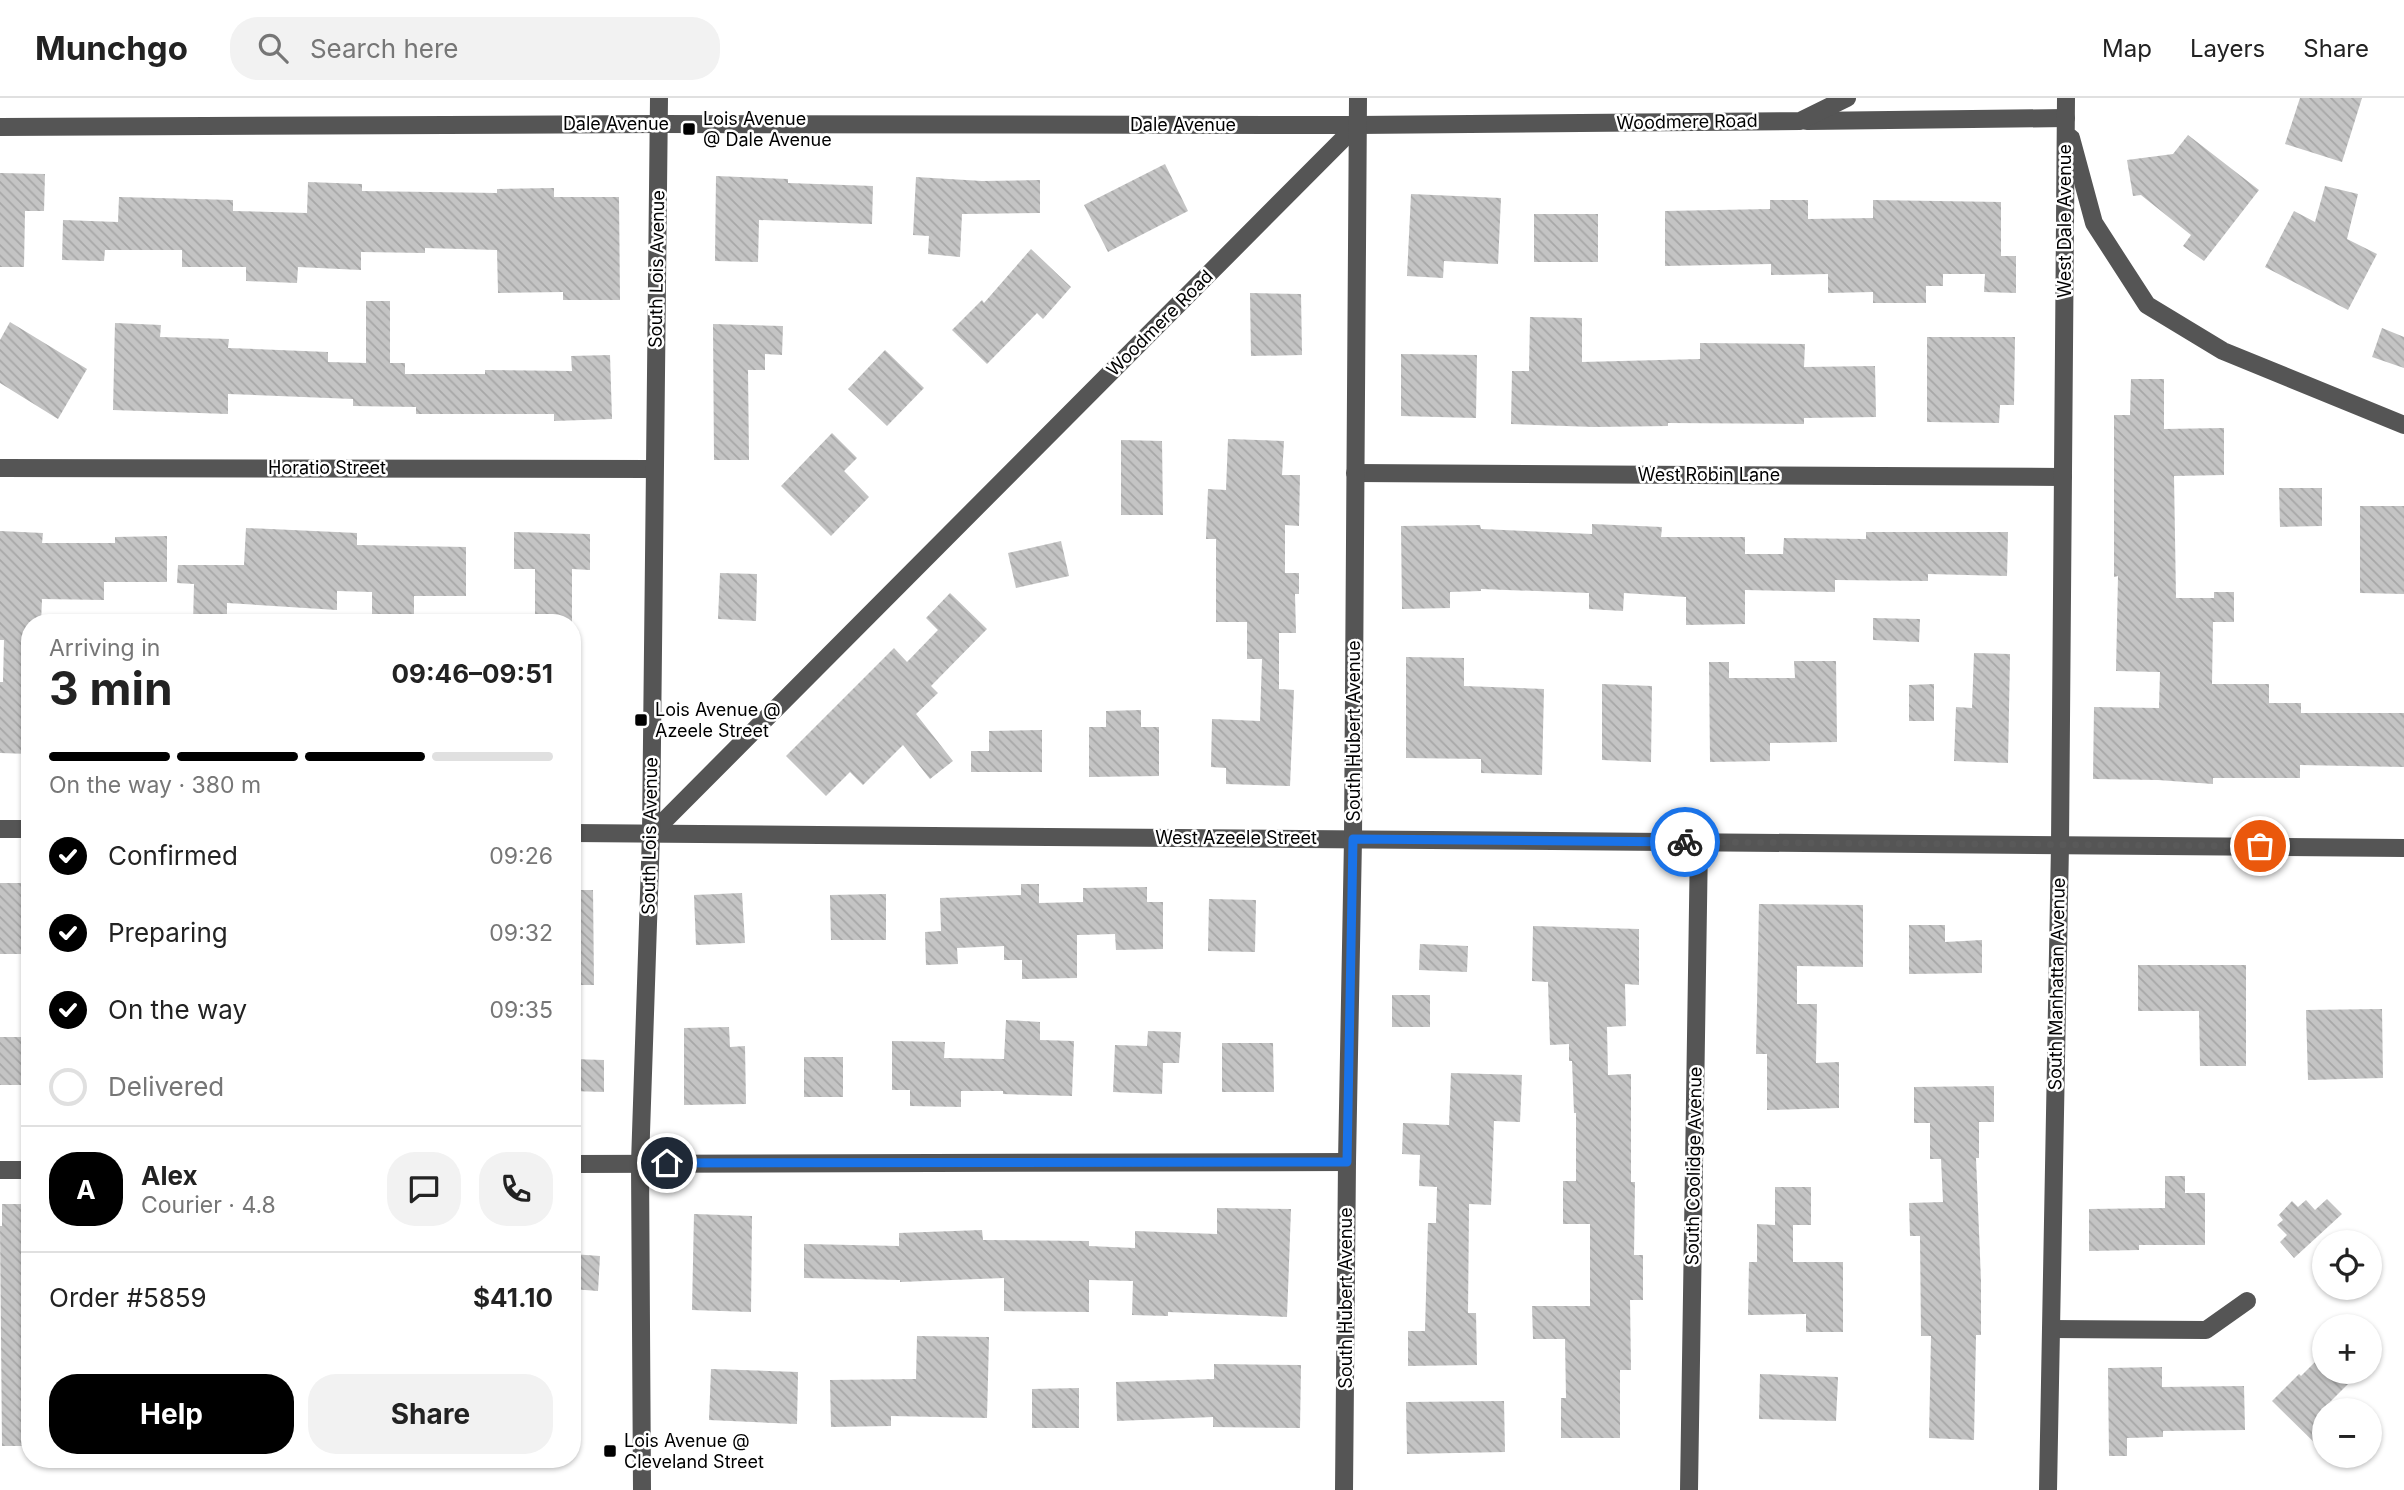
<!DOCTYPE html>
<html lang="en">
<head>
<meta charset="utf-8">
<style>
	:root { --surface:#fff; --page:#f2f2f2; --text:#222; --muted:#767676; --line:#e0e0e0; --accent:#000 }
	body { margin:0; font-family:Inter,sans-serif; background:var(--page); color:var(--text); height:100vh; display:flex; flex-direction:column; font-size:26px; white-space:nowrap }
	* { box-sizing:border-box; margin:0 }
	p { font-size:23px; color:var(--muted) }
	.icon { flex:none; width:38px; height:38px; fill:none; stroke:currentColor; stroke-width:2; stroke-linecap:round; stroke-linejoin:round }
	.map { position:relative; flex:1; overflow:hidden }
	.panel { position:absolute; left:21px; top:516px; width:560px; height:854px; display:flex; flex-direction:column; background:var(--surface); border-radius:28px; box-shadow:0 2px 5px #0004 }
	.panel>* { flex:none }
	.buttons { position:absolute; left:2312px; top:1132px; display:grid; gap:14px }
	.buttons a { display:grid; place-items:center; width:70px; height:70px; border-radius:50%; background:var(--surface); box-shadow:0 2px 5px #0004; font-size:35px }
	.pin { position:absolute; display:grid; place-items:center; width:60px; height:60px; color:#fff; margin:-30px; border:4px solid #fff; border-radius:50%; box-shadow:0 2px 7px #0007 }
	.courier { position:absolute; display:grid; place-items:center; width:70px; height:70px; margin:-35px; border:5px solid #1a73e8; border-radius:50%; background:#fff; color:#222; box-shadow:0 2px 9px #0007 }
	.summary em { font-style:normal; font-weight:700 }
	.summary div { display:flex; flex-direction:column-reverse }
	.summary { display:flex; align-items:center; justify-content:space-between; height:119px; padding:0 28px }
	h1 { font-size:46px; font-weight:700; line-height:52px }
	.bar { display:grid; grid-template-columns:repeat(4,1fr); gap:10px 7px; align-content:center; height:84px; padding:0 28px }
	.bar i { height:9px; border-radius:5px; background:var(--line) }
	.bar .selected { background:var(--accent) }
	.bar p { grid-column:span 4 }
	.line { display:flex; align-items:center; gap:18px; padding:0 28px; border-top:2px solid var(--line) }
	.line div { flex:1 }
	.round { display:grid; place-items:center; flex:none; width:74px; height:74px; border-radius:28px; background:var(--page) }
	ol { padding:0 28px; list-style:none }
	li { display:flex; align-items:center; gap:21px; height:77px }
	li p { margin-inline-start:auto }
	li .icon { padding:7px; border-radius:50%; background:var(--accent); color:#fff; stroke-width:4 }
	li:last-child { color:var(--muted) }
	li i { width:38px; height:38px; border:4px solid var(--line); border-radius:50% }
	.cta { display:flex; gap:14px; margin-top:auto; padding:14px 28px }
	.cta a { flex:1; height:80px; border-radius:28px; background:var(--accent); color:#fff; font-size:28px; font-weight:700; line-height:80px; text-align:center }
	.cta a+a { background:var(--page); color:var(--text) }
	header { display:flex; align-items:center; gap:42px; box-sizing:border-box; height:98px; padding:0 35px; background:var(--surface); border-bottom:2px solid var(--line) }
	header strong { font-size:33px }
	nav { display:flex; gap:38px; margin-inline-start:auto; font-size:24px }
	.search { width:490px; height:63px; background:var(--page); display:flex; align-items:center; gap:18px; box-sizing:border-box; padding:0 24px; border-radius:28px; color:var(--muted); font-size:26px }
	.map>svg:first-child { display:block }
</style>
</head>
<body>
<header>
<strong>Munchgo</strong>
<div class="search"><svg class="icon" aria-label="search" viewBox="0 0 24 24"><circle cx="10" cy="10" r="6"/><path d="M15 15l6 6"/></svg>Search here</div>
<nav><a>Map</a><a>Layers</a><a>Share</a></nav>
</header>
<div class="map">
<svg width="2404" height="1392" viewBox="0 0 2404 1392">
	<defs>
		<pattern id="building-back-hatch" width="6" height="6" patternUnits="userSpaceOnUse" patternTransform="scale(1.75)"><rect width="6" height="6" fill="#c4c4c4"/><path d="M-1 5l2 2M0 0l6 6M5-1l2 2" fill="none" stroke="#a7a7a7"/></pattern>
	</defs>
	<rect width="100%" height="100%" fill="#fff"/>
	<g fill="url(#building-back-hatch)">
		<polygon points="2300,0 2362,0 2342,64 2285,46"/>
		<polygon points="2188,37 2259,92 2204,163 2183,148 2191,137 2141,97 2133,98 2127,62 2173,56"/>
		<polygon points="1165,66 1188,113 1108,154 1084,107"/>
		<polygon points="0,75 45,76 44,113 25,113 24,169 0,169"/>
		<polygon points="716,78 788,81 788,85 873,88 872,126 759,122 758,164 715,163"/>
		<polygon points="916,79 982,83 1040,82 1040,115 962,116 960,159 928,156 929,138 913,137"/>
		<polygon points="308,84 362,86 362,93 497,95 497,91 554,90 554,99 619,99 620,202 563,202 563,194 498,195 497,152 425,150 425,155 361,154 361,172 298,169 297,185 246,183 246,169 182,169 182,152 105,152 104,163 62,162 63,122 118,124 119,99 233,102 233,113 307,115"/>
		<polygon points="2325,88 2358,96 2347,141 2377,156 2348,212 2265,169 2294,113 2315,124"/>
		<polygon points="1411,96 1501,100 1498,166 1444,163 1443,180 1407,178"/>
		<polygon points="1770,102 1808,102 1808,121 1873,120 1873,102 2001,104 2001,158 2016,158 2016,195 1984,194 1985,176 1943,176 1943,188 1926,188 1926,205 1873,205 1873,194 1828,195 1828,176 1771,177 1771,166 1665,168 1665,113 1770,111"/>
		<rect x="1534" y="116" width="64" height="48"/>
		<polygon points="1031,151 1071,189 1043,221 1037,215 987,266 952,232 982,202 984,205"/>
		<polygon points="1250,195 1301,196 1302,257 1251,258"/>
		<polygon points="366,203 390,203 390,265 405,265 405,276 485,276 485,272 572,273 571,258 610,257 612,321 554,323 554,316 416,316 416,309 353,308 353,301 228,296 228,316 113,312 115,225 161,227 160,239 229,241 228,250 328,254 328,264 366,265"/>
		<polygon points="1530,219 1582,220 1582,264 1700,261 1700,245 1805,246 1804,269 1875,268 1876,319 1804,320 1804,326 1668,325 1668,328 1594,329 1511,326 1512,273 1529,273"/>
		<polygon points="10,224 87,271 58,321 0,285 0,242"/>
		<polygon points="713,226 783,228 782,257 765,256 765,272 748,272 749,362 714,362"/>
		<polygon points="2382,230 2404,239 2404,270 2372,259"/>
		<polygon points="1927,239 2015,239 2014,307 2000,307 1999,325 1927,324"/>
		<polygon points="885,252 924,290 887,328 848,291"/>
		<polygon points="1401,256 1477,257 1476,320 1401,318"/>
		<polygon points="2131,281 2164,281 2164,331 2224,330 2224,377 2174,378 2176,500 2214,500 2214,494 2234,494 2234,524 2213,524 2212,586 2269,586 2269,605 2301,605 2301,615 2404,615 2404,669 2300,667 2300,680 2213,680 2213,686 2158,682 2093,681 2094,609 2159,610 2160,574 2116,573 2118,478 2114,479 2114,317 2130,317"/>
		<polygon points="832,335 857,360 844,373 869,399 831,438 781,388"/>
		<polygon points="1228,341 1284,343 1282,377 1300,377 1299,428 1285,427 1285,475 1299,475 1299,496 1295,496 1296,535 1279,535 1279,591 1294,592 1290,688 1226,686 1226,670 1211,669 1212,621 1260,623 1262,561 1247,561 1247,524 1216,524 1216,441 1206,441 1208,391 1226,392"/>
		<polygon points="1121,342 1162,343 1163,417 1121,417"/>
		<polygon points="2279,390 2322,390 2322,428 2280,429"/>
		<polygon points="2360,408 2404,408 2404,496 2360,495"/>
		<polygon points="1592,426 1662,429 1661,439 1745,439 1745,456 1783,456 1784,440 1866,441 1866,434 2008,434 2007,478 1928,476 1928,483 1835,482 1835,494 1745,492 1745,526 1686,527 1686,499 1624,495 1623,513 1589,511 1589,495 1481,491 1481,493 1450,494 1450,510 1402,511 1401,428 1480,427 1481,431 1592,436"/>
		<polygon points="246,430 357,435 357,447 466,449 466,498 414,498 414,525 372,525 372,494 337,493 337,512 227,505 227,525 193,525 194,486 177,485 178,467 244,467"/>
		<polygon points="0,433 43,435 42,445 115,445 115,439 167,438 167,484 104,484 104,502 42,501 41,525 30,525 30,656 0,655 0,584 3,584 4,542 0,542"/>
		<polygon points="514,434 590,436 590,472 572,471 572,525 535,525 535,471 514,471"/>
		<polygon points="1061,443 1069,478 1016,490 1008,455"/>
		<polygon points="720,475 757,476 756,523 718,521"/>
		<polygon points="950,495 987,531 931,588 938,595 916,616 953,663 930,681 903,647 863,687 850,674 826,698 786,658 894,550 907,564 938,532 926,520"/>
		<polygon points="1873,520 1920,521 1919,544 1873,542"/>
		<polygon points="1974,555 2010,556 2008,665 1954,663 1956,609 1972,610"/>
		<polygon points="1406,559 1464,560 1464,588 1544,591 1542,677 1481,675 1481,661 1406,660"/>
		<polygon points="1794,563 1836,563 1837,644 1770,645 1770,663 1710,664 1709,564 1729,564 1729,580 1795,580"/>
		<polygon points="1602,586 1652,588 1651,664 1602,662"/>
		<polygon points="1934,586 1934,623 1909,623 1909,587"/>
		<polygon points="1141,612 1141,629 1159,629 1159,678 1089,679 1089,629 1106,629 1106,613"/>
		<polygon points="1042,632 1042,674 971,674 971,653 989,653 989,633"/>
		<rect x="0" y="785" width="30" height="71"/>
		<polygon points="1021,786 1039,786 1039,805 1083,804 1083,790 1147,789 1147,804 1163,804 1163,851 1116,852 1115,836 1077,837 1077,880 1022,881 1022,862 1004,862 1004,848 957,850 958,866 926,867 925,834 941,833 940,800 1021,797"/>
		<polygon points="572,792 593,792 594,887 572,887"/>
		<polygon points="742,795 745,845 696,847 694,797"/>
		<polygon points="886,796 886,842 831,842 830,797"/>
		<polygon points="1209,801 1256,802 1255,854 1208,853"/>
		<polygon points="1759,806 1863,807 1863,869 1797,868 1797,906 1817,906 1816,965 1839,964 1839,1010 1767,1012 1767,956 1756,956"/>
		<polygon points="1909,827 1945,827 1945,844 1982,842 1982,875 1909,876"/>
		<polygon points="1533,828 1639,831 1639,887 1625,886 1626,928 1607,929 1608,977 1631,976 1631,1084 1635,1084 1634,1157 1643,1157 1643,1202 1630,1202 1631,1272 1620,1272 1620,1340 1561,1340 1561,1300 1566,1300 1565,1241 1533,1241 1532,1208 1590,1208 1590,1126 1563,1126 1563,1083 1576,1083 1576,1015 1574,1015 1572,963 1569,963 1569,946 1550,947 1548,884 1532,883"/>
		<polygon points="1420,846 1468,848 1467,874 1419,872"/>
		<polygon points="2138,867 2246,867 2246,968 2200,968 2199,913 2138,913"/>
		<rect x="1392" y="897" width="38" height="32"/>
		<polygon points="2382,911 2383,980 2308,982 2306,912"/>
		<polygon points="1006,922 1040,924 1040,942 1074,943 1072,998 1003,996 1003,993 961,993 961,1009 910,1008 910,992 892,992 892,943 945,944 944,960 1004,961"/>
		<polygon points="729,929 730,949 745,948 746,1006 684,1007 684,930"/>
		<polygon points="1148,933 1181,934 1179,965 1163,965 1162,996 1113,994 1115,947 1147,948"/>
		<rect x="0" y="939" width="30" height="48"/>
		<polygon points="1222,945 1273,945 1274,994 1222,994"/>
		<rect x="804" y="959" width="39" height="40"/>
		<polygon points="572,961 604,962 604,994 572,993"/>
		<polygon points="1451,975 1522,977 1520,1024 1494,1023 1491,1107 1469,1106 1468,1215 1476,1215 1477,1267 1408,1268 1408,1233 1425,1233 1428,1125 1436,1125 1437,1089 1419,1088 1420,1057 1402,1056 1403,1025 1449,1027"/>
		<polygon points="1994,988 1994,1024 1979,1024 1979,1060 1976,1060 1981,1183 1981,1237 1976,1237 1974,1342 1929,1340 1931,1238 1921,1238 1920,1138 1910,1138 1909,1105 1943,1104 1941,1061 1930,1061 1930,1025 1914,1025 1914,989"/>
		<polygon points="2165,1078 2185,1078 2185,1095 2205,1095 2205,1147 2139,1147 2139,1152 2089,1153 2089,1111 2165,1110"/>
		<polygon points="1775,1089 1811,1089 1811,1127 1793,1127 1793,1164 1843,1164 1843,1234 1806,1234 1806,1216 1748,1217 1749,1164 1757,1164 1757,1126 1775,1127"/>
		<polygon points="2327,1101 2342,1116 2294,1160 2280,1144 2287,1137 2277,1127 2283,1122 2279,1117 2292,1103 2298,1109 2306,1102 2315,1112"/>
		<polygon points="2,1106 30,1106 30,1348 2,1348 0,1128 2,1128"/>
		<polygon points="1217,1110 1291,1111 1287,1219 1168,1214 1168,1218 1132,1217 1133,1183 1089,1182 1089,1214 1004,1213 1004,1180 900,1184 900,1182 804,1180 804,1146 899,1148 899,1135 982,1132 983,1142 1089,1143 1089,1148 1135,1150 1135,1133 1217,1136"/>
		<polygon points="694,1116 752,1118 751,1214 692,1212"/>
		<polygon points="572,1156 600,1158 598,1193 572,1191"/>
		<polygon points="917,1238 989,1239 987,1320 891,1318 891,1328 831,1329 830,1282 916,1281"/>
		<polygon points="2324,1255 2324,1274 2360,1274 2324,1310 2324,1354 2272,1303 2299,1276 2301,1278"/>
		<polygon points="1214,1266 1301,1267 1300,1330 1213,1329 1213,1319 1117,1323 1116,1284 1214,1281"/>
		<polygon points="2162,1269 2162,1289 2244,1288 2245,1332 2163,1333 2163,1339 2127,1340 2127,1358 2109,1358 2108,1270"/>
		<polygon points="711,1271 798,1274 797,1326 709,1322"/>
		<polygon points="1760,1276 1838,1279 1836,1323 1759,1321"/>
		<polygon points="1079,1290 1079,1330 1032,1330 1032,1291"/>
		<polygon points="1504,1303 1505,1354 1407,1356 1406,1304"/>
	</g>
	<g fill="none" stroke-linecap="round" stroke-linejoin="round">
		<g stroke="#555" stroke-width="18">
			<polyline points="1807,23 2066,20"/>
			<polyline points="0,29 659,26 1357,27"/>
			<polyline points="2071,40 2094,125 2147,207 2223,253 2404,327"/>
			<polyline points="0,370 654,371"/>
			<polyline points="1355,375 2063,379"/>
			<polyline points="0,731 30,731"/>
			<polyline points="572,735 2404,750"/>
			<polyline points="651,736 1357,27 1800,23 1847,0"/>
			<polyline points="572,1066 1347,1064"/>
			<polyline points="0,1072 30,1072"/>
			<polyline points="2051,1231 2206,1232 2247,1203"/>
			<polyline points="642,1392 640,1065 651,736 659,0"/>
			<polyline points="1344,1392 1347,1064 1353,741 1358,0"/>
			<polyline points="1689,1392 1699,744"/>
			<polyline points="2048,1392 2060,747 2066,0"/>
		</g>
	</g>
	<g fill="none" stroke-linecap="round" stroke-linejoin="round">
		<polyline stroke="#595959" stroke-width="7" stroke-dasharray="0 12.6" points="1685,744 2260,748"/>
		<polyline stroke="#1a73e8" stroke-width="9" points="667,1065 1347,1064 1353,741 1685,744"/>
	</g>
	<g fill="#000" stroke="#fff" stroke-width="2.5">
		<rect x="682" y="24" width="14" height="14" rx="3.5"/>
		<rect x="634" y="615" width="14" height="14" rx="3.5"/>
		<rect x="603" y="1346" width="14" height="14" rx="3.5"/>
	</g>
	<g text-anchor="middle" stroke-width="5" stroke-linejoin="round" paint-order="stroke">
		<g font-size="18" fill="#000" stroke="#fff" text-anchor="start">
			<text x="703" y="27">Lois Avenue<tspan x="703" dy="21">@ Dale Avenue</tspan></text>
			<text x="655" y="618">Lois Avenue @<tspan x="655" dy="21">Azeele Street</tspan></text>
			<text x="624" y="1349">Lois Avenue @<tspan x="624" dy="21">Cleveland Street</tspan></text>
		</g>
		<g font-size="18" fill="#000" stroke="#fff">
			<text transform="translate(1687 24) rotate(-1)" y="6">Woodmere Road</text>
			<text x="616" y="32">Dale Avenue</text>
			<text x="1183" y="33">Dale Avenue</text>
			<text transform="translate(2065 123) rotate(-90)" y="6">West Dale Avenue</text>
			<text transform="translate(657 171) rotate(-89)" y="6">South Lois Avenue</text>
			<text transform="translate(1160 225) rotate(-45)" y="6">Woodmere Road</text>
			<text x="327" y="376">Horatio Street</text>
			<text x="1709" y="383">West Robin Lane</text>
			<text transform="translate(1354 633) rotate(-90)" y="6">South Hubert Avenue</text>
			<text transform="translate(650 738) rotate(-89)" y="6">South Lois Avenue</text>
			<text x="1236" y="746">West Azeele Street</text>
			<text transform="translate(2057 886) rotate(-89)" y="6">South Manhattan Avenue</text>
			<text transform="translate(1694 1068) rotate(-89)" y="6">South Coolidge Avenue</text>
			<text transform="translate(1346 1200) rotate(-90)" y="6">South Hubert Avenue</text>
		</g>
	</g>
</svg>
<div class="buttons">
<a><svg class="icon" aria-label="locate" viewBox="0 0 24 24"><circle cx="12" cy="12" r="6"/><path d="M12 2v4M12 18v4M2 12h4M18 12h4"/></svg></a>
<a>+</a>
<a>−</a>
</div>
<div class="pin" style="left:2260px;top:748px;background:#ea580c"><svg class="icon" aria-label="bag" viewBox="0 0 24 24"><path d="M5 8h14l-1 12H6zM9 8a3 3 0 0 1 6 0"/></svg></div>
<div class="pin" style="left:667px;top:1065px;background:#1f2937"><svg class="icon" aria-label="home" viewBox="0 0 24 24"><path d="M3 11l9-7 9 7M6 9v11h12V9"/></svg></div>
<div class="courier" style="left:1685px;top:744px"><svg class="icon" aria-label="bike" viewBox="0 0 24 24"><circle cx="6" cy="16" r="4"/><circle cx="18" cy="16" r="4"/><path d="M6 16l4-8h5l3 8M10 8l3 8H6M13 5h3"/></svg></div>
<section class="panel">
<div class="summary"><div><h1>3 min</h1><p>Arriving in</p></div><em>09:46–09:51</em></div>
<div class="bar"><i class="selected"></i><i class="selected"></i><i class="selected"></i><i></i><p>On the way · 380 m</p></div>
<ol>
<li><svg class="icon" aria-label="check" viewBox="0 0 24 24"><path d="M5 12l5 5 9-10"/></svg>Confirmed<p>09:26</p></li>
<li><svg class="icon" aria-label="check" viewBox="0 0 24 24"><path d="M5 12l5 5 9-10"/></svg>Preparing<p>09:32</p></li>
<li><svg class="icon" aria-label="check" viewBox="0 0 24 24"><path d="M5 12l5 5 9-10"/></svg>On the way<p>09:35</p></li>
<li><i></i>Delivered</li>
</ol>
<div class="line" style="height:126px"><b class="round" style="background:var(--accent);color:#fff">A</b><div><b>Alex</b><p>Courier · 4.8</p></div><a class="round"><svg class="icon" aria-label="chat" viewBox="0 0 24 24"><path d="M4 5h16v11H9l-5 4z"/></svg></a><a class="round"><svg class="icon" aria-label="phone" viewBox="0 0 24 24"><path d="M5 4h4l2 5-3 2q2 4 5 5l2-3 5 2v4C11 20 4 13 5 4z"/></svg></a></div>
<div class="line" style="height:91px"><div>Order #5859</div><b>$41.10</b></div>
<div class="cta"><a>Help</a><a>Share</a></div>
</section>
</div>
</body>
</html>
